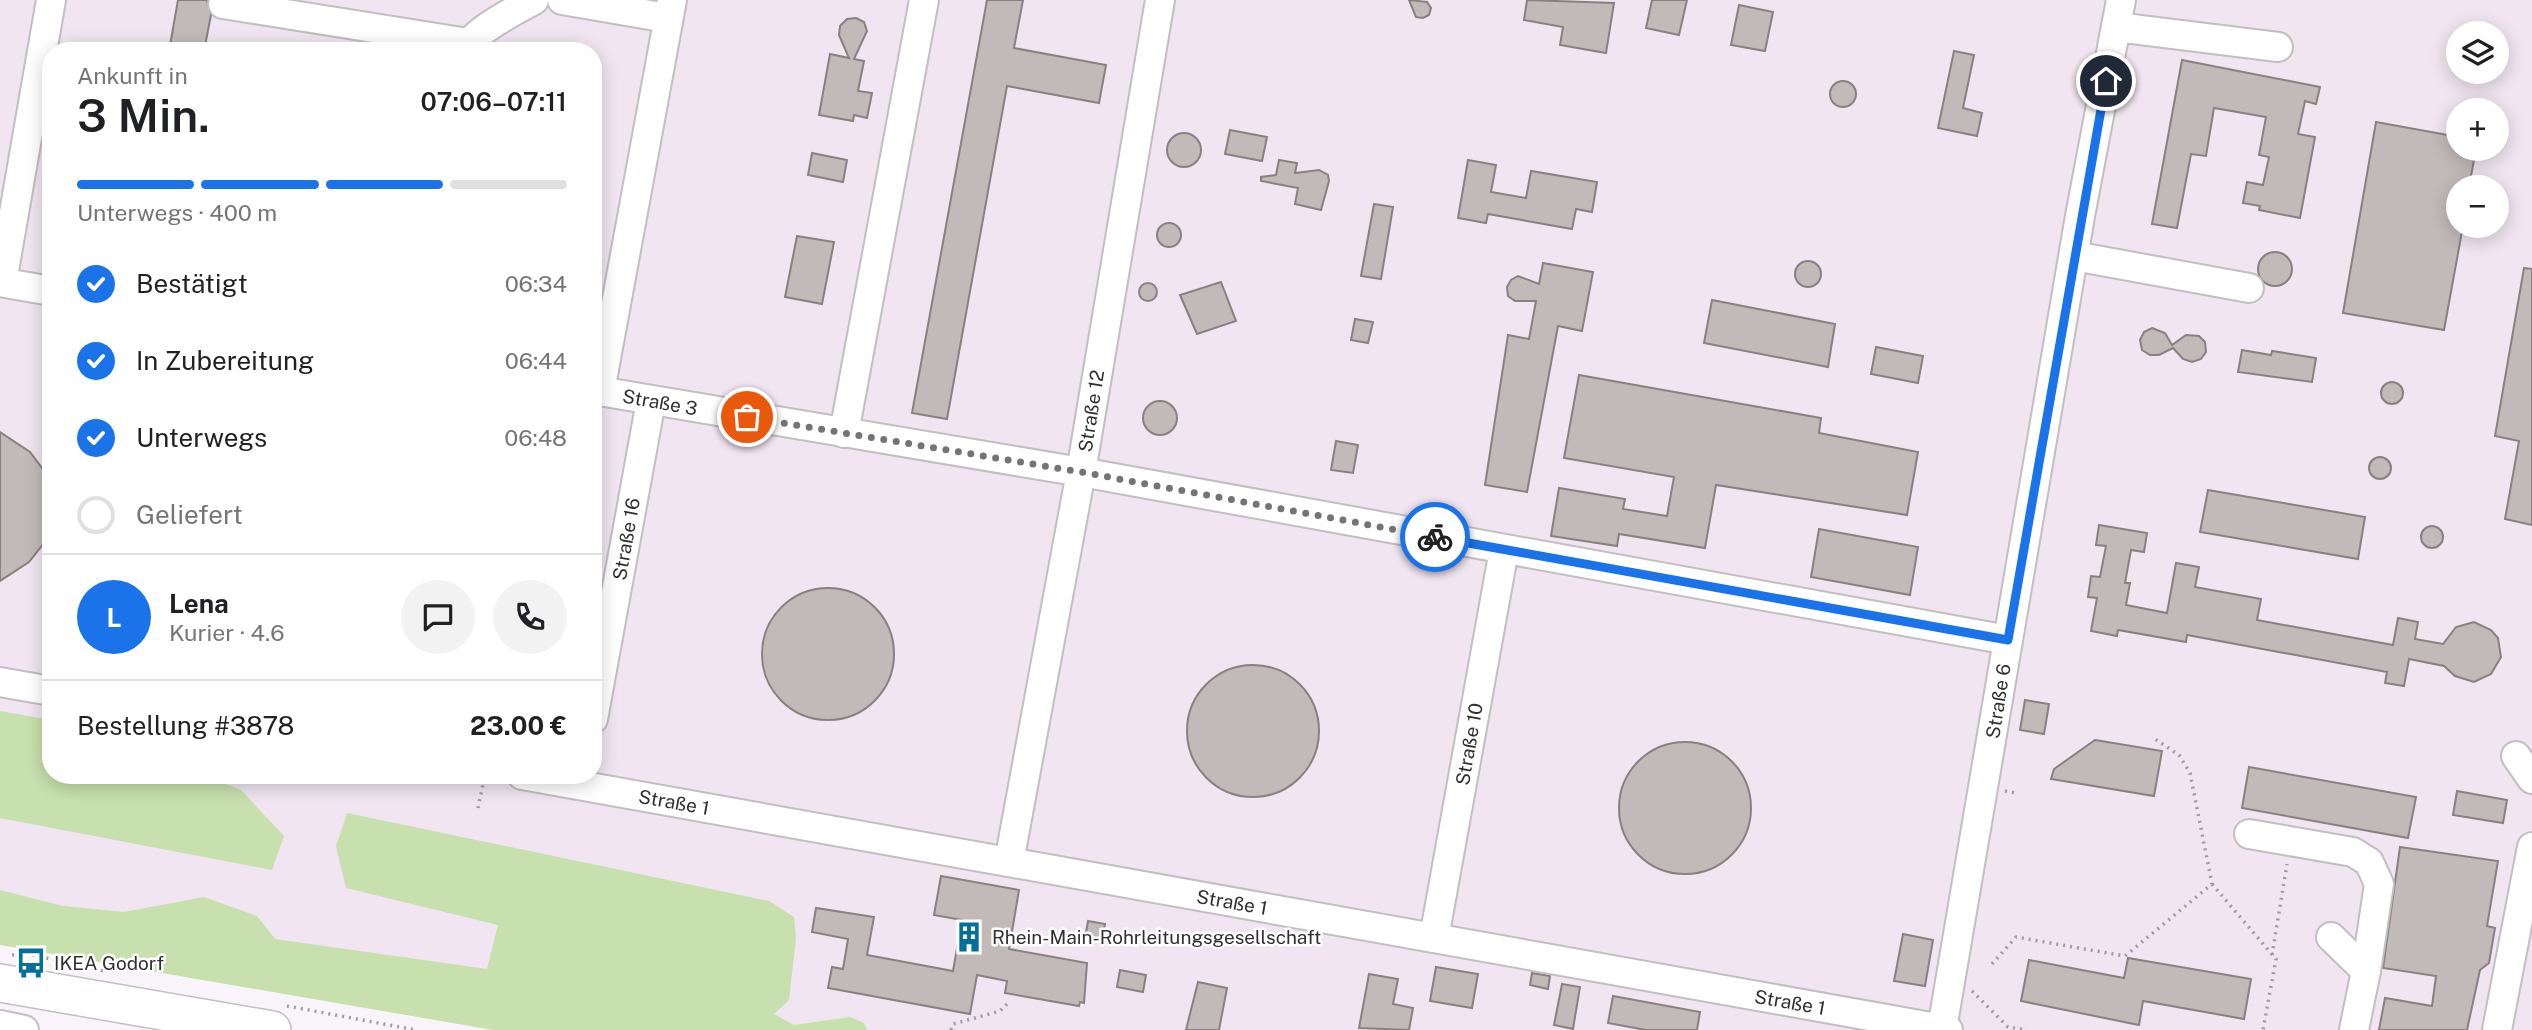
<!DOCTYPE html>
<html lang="de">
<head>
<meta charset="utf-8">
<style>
	:root { --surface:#fff; --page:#f2f2f2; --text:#202124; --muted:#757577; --line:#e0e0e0; --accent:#1a73e8 }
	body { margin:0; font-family:"Public Sans",sans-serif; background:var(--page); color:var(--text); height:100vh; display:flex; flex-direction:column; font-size:26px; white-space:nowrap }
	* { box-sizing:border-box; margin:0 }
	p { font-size:23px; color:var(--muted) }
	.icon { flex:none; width:38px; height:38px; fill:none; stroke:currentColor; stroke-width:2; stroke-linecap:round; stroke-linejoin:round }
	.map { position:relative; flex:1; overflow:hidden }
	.details { position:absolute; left:42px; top:42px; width:560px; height:742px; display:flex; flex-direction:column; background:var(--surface); border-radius:28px; box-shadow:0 4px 18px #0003 }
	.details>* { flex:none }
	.fabs { position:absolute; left:2446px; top:21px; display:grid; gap:14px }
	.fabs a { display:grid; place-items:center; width:63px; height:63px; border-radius:50%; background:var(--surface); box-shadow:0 4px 18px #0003; font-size:35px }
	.pin { position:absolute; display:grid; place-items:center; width:60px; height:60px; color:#fff; margin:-30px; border:4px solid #fff; border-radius:50%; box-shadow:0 2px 7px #0007 }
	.courier { position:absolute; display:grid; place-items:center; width:70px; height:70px; margin:-35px; border:5px solid #1a73e8; border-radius:50%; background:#fff; color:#222; box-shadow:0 2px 9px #0007 }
	.headline em { font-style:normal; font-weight:600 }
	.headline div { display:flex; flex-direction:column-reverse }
	.headline { display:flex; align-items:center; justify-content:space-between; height:119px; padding:0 35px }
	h1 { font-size:46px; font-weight:600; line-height:52px }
	.bar { display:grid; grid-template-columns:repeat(4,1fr); gap:10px 7px; align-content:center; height:84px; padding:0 35px }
	.bar i { height:9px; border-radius:5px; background:var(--line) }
	.bar .selected { background:var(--accent) }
	.bar p { grid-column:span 4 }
	.line { display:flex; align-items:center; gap:18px; padding:0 35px; border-top:2px solid var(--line) }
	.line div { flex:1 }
	.round { display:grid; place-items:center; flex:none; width:74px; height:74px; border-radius:37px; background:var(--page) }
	ol { padding:0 35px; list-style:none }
	li { display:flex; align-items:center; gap:21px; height:77px }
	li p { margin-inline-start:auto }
	li .icon { padding:7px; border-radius:50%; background:var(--accent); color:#fff; stroke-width:4 }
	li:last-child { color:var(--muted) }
	li i { width:38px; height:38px; border:4px solid var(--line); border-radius:50% }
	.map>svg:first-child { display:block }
</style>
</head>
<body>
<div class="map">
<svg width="2532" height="1030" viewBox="0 0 2532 1030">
	<rect width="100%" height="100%" fill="#f9f4f9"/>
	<path fill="#f0e5f0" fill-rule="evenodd" d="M 0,0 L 2532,0 L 2532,1030 L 539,1030 L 0,922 ZM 2459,33 L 2497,33 L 2497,72 L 2459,72 ZM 51,51 L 593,51 L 593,775 L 51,775 ZM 2459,110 L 2497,110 L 2497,149 L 2459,149 ZM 2459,187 L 2497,187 L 2497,226 L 2459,226 Z"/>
	<g fill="#c7e0ad">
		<polygon points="0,711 51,720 51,775 203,775 241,790 284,836 272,870 0,818"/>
		<polygon points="347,813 769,901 794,917 796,938 789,1000 774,1014 794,1025 850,1017 864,1023 867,1030 493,1030 0,945 0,890 63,906 124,912 204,897 257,916 275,939 487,969 498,925 346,888 336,846"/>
	</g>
	<g fill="#c2bab9" stroke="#888180" stroke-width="2">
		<polygon points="178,0 207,0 211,15 204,51 169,51"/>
		<polygon points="987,0 1023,0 1014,48 1106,65 1099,103 1007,86 947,419 912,413"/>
		<polygon points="1409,0 1427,2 1431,8 1429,15 1423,18 1416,17"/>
		<polygon points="1527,0 1614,3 1606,53 1560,45 1563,27 1524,20"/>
		<polygon points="1652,0 1687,0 1679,35 1646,28"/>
		<polygon points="1739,5 1773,12 1765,51 1731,45"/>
		<polygon points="856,18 864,22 867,31 854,59 864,61 858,91 872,93 867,118 854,115 853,121 819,115 830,54 849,58 839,35 840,26 847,19"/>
		<polygon points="1954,51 1974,55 1963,108 1982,113 1977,136 1938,128"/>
		<polygon points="2182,60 2320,87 2316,104 2305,101 2298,134 2315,137 2300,218 2259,210 2260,206 2243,203 2247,182 2263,185 2269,157 2259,155 2266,117 2214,108 2206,156 2191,154 2177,228 2152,224"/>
		<circle cx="1843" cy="94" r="13"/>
		<polygon points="2376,122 2459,137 2459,149 2476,149 2469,187 2459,187 2459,226 2463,226 2444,330 2343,313"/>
		<polygon points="1230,130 1267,137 1262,161 1225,154"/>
		<circle cx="1184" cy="150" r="17"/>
		<polygon points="812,153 847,160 843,182 808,175"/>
		<polygon points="1279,160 1297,163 1295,173 1319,170 1328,175 1329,181 1321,210 1295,204 1298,188 1261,181 1261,177 1276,175"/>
		<polygon points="1468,160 1496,165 1491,192 1526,198 1531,171 1597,182 1592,212 1576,209 1572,229 1488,214 1486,223 1458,218"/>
		<polygon points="1374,204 1393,207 1381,279 1361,276"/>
		<circle cx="1169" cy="235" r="12"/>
		<polygon points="797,236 834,242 822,304 785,297"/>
		<circle cx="2275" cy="269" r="17"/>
		<circle cx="1808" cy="274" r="13"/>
		<polygon points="1543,263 1593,272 1582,331 1558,326 1527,492 1485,485 1508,335 1529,339 1536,301 1515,301 1508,296 1507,287 1511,280 1518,276 1539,284"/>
		<polygon points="2524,268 2532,269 2532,525 2505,519 2519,441 2495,436"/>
		<polygon points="1221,282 1236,321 1197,334 1180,295"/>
		<circle cx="1148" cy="292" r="9"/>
		<polygon points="1712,300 1835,324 1828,367 1704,343"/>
		<polygon points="1355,319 1373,322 1368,343 1351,340"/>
		<polygon points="2152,328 2165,333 2172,345 2186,335 2199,336 2205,342 2206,352 2201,359 2192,362 2183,359 2173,348 2159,355 2150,355 2142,350 2140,340 2144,332"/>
		<polygon points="1876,347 1923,356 1918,383 1871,374"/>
		<polygon points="2242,350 2271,355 2272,351 2316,358 2312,382 2238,372"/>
		<polygon points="1579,375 1821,418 1819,433 1918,452 1907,515 1716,485 1705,548 1619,534 1617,546 1551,536 1559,488 1625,499 1623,509 1667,516 1674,477 1564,458"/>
		<circle cx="2392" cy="393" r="11"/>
		<circle cx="1160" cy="418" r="17"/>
		<polygon points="0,432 30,452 45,472 51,490 51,524 44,543 29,562 0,581"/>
		<polygon points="1336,441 1358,445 1353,473 1331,470"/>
		<circle cx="2380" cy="468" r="11"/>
		<polygon points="2208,490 2365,517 2358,559 2200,532"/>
		<polygon points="2099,525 2147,533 2144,552 2131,550 2125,583 2130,583 2126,605 2167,613 2176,563 2199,567 2195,587 2261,599 2257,620 2393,645 2398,618 2418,622 2415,639 2443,644 2456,627 2474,622 2491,630 2498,638 2501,657 2491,674 2474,682 2455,676 2444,666 2409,659 2404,686 2385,683 2387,672 2187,635 2186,642 2118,630 2117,636 2091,631 2097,598 2088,597 2091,576 2100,577 2106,546 2096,545"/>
		<circle cx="2432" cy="537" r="11"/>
		<polygon points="1819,529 1918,547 1910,595 1811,577"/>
		<circle cx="828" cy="654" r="66"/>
		<circle cx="1253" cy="731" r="66"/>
		<polygon points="2025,700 2049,704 2044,734 2020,730"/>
		<polygon points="2095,740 2162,751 2154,796 2051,779 2054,769"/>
		<circle cx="1685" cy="808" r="66"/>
		<polygon points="2249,767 2416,797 2408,838 2242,808"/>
		<polygon points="2457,791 2507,800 2503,823 2453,815"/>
		<polygon points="2400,847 2498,861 2487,926 2495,928 2489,963 2480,970 2467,1030 2379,1030 2385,998 2432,1006 2436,976 2383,968"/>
		<polygon points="941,876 1019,890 1009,949 1087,963 1084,1003 1080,1002 1079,1006 1005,993 1007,981 977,975 970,1014 828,988 832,967 843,969 848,939 812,932 816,908 874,917 867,955 953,971 962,920 934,915"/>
		<polygon points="1088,921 1105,924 1102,941 1085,938"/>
		<polygon points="1903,934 1933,940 1925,986 1894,981"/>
		<polygon points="2128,958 2251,979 2244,1019 2143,1001 2139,1025 2021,1001 2029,960 2124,978"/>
		<polygon points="1436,967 1478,974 1472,1008 1430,1001"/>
		<polygon points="1120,970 1146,975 1143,992 1117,987"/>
		<polygon points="1532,973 1550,976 1548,989 1530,985"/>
		<polygon points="1369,974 1398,979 1393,1004 1413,1008 1409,1030 1359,1028"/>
		<polygon points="1198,982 1227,988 1219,1030 1186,1030"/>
		<polygon points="1562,984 1580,987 1573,1029 1554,1025"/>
		<polygon points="1613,996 1700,1012 1697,1030 1646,1030 1608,1023"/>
	</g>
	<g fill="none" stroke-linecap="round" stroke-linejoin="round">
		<g stroke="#c3bec3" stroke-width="32">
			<g id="minor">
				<polyline points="562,0 667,18"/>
				<polyline points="223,4 468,43"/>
				<polyline points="2116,27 2278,47"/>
				<path d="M 465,51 C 471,32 516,10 534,0"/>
				<polyline points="2074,256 2249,288"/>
				<polyline points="0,282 51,291"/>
				<polyline points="2,282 51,0"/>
				<polyline points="593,390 1081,472 2008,640"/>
				<polyline points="600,391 672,0"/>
				<polyline points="844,433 924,0"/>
				<polyline points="0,682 51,691"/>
				<polyline points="593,719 651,401"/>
				<polyline points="2516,756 2532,779"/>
				<polyline points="522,775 1948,1030"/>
				<polyline points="2249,834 2353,852 2369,862 2379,884 2366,971"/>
				<polyline points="1009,862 1081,472 1160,0"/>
				<polyline points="2331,937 2366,971 2354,1030"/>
				<polyline points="1434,938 1504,550"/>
				<polyline points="0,1025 24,1030"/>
				<polyline points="1942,1029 2080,216 2121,0"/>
				<polyline points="2497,1030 2532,847"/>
			</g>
		</g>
		<g stroke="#c3bec3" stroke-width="40">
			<polyline id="major" points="0,983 272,1030"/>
		</g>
		<g stroke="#a09ca0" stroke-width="3.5" stroke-dasharray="2 5" stroke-linecap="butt">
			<polyline points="2005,791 2016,793"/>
			<polyline points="478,808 485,775"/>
			<polyline points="2212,884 2276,959 2263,1030"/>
			<polyline points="12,955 24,953 104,971"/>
			<polyline points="2272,955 2287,864"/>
			<polyline points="1992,964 2016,937 2125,956 2212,884 2190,773 2179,755 2152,737"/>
			<polyline points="1972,991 2008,1027 2027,1030"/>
			<polyline points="287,1006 416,1030"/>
			<polyline points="951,1030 953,1024 1000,1011 1007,1004"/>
		</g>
		<use href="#minor" stroke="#fff" stroke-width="28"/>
		<use href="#major" stroke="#fff" stroke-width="37"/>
	</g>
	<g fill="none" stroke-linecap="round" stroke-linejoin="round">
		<polyline stroke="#767376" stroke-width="7" stroke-dasharray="0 12.6" points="747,417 1081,472 1435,537"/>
		<polyline stroke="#1a73e8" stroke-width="9" points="1435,537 2008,640 2106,81"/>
	</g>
	<defs>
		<g id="building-bare" transform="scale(2.415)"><path d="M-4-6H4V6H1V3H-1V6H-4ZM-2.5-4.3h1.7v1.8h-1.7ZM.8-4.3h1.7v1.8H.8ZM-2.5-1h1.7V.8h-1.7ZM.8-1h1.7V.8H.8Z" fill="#036f9b" stroke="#fff" stroke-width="2.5" paint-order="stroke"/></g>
		<g id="bus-bare" transform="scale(2.415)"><path d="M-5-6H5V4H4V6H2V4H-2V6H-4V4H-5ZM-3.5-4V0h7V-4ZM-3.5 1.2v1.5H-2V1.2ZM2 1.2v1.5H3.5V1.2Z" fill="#036f9b" stroke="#fff" stroke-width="2.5" paint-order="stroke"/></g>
	</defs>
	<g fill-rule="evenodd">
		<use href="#building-bare" x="969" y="937"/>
		<use href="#bus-bare" x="31" y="963"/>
	</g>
	<g text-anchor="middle" stroke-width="5" stroke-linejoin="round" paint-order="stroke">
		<g font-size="19" fill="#302e30" stroke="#fff">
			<text transform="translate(660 402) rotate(10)" y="7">Straße 3</text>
			<text transform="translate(1091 411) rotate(-81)" y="7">Straße 12</text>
			<text transform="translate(626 539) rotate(-80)" y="7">Straße 16</text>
			<text transform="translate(1998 701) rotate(-81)" y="7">Straße 6</text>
			<text transform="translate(1469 744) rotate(-80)" y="7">Straße 10</text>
			<text transform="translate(674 802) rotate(10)" y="7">Straße 1</text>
			<text transform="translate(1232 902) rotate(10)" y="7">Straße 1</text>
			<text transform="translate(1790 1002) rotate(10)" y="7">Straße 1</text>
		</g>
		<g font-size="19" fill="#302e30" stroke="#fff" text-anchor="start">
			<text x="992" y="944">Rhein-Main-Rohrleitungsgesellschaft</text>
			<text x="54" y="970">IKEA Godorf</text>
		</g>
	</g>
</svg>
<div class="fabs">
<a><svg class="icon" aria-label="layers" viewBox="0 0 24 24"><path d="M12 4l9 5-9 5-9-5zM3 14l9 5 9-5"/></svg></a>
<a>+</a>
<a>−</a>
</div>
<div class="pin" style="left:747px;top:417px;background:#ea580c"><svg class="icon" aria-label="bag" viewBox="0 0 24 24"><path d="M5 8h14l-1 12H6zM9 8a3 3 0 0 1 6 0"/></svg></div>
<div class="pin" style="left:2106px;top:81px;background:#1f2937"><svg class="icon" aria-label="home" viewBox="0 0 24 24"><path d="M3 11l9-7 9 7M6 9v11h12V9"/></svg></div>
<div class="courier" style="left:1435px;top:537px"><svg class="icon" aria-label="bike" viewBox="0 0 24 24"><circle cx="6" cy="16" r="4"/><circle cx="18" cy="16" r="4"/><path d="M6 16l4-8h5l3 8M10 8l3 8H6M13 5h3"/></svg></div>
<section class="details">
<div class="headline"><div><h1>3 Min.</h1><p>Ankunft in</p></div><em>07:06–07:11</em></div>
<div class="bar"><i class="selected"></i><i class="selected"></i><i class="selected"></i><i></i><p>Unterwegs · 400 m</p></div>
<ol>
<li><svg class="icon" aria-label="check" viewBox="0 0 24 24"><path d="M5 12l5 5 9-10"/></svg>Bestätigt<p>06:34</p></li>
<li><svg class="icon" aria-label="check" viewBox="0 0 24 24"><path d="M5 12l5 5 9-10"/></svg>In Zubereitung<p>06:44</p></li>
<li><svg class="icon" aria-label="check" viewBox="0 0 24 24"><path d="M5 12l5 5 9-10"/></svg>Unterwegs<p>06:48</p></li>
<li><i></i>Geliefert</li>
</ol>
<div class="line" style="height:126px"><b class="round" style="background:var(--accent);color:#fff">L</b><div><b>Lena</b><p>Kurier · 4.6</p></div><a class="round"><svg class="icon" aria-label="chat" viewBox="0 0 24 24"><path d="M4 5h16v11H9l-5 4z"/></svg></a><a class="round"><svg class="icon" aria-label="phone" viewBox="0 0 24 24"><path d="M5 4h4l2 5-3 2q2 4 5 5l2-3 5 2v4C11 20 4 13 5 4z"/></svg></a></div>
<div class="line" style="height:91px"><div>Bestellung #3878</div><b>23.00 €</b></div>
</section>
</div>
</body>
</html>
